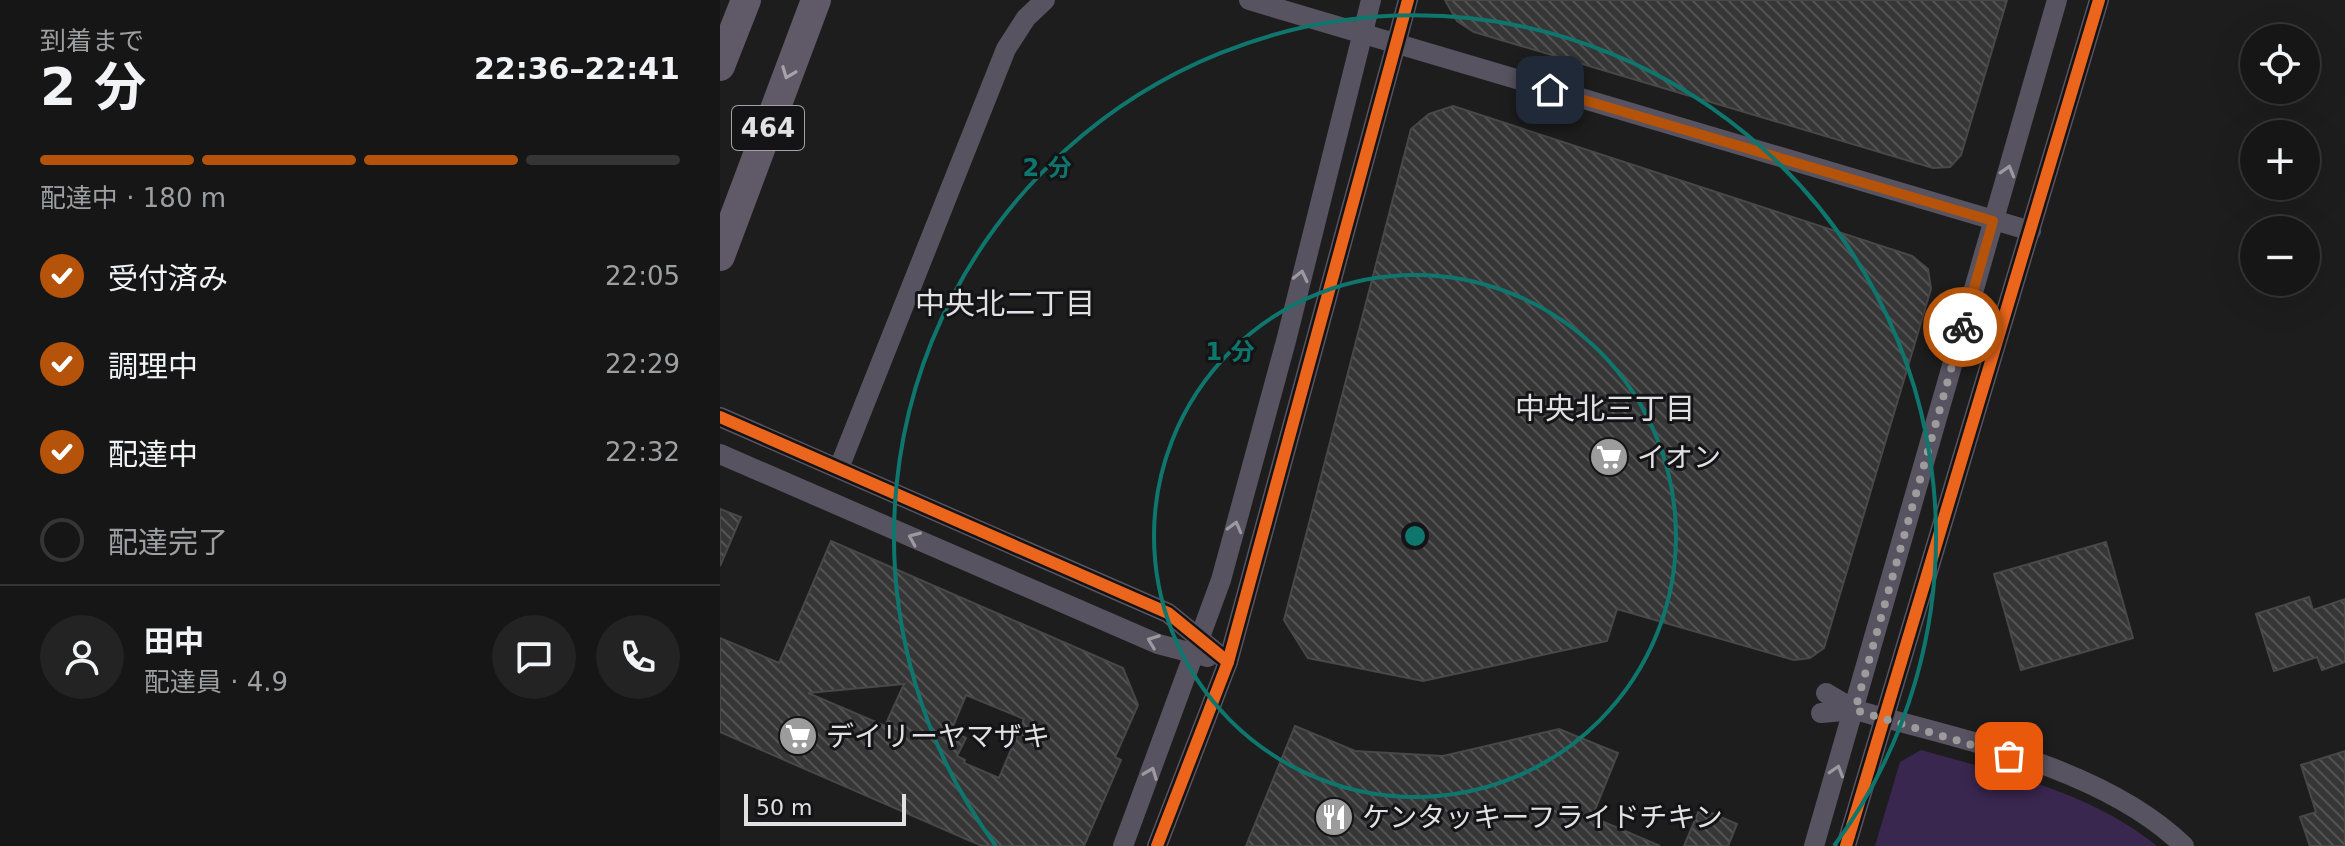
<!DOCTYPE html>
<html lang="ja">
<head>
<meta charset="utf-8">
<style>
	:root { --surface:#161616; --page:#232323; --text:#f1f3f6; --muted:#9e9fa1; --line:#353535; --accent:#b45309 }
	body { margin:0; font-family:"DejaVu Sans","Noto Sans JP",sans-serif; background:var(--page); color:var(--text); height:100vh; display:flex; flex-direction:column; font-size:30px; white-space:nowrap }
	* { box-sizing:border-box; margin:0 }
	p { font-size:26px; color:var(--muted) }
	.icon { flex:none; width:44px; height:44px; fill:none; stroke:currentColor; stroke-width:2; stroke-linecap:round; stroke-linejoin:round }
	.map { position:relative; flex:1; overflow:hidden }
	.details { display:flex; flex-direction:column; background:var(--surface); width:720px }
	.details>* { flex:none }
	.buttons { position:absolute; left:1520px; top:24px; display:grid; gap:16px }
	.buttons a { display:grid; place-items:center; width:80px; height:80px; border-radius:50%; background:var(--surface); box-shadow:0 8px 32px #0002,0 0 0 2px var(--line); font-size:40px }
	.scale { position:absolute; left:24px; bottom:20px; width:162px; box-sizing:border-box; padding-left:8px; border:4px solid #e1e0e2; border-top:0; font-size:22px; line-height:28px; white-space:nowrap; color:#e1e0e2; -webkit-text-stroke:6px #141315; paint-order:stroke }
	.pin { position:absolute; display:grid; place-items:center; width:68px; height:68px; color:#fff; margin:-34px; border-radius:16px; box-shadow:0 4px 12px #0006 }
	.courier { position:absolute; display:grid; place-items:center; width:80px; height:80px; margin:-40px; border:6px solid #b45309; border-radius:50%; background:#fff; color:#222; box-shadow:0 2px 10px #0007 }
	.summary em { font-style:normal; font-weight:700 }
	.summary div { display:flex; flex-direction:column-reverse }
	.summary { display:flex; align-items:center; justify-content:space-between; height:136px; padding:0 40px }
	h1 { font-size:52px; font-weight:700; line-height:60px }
	.bar { display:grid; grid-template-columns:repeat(4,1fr); gap:12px 8px; align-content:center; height:96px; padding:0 40px }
	.bar i { height:10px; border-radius:6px; background:var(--line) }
	.bar .on { background:var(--accent) }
	.bar p { grid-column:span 4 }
	.line { display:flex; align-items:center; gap:20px; padding:0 40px; border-top:2px solid var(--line) }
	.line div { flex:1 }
	.round { display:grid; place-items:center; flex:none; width:84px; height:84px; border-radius:42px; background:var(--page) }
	ol { padding:0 40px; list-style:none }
	li { display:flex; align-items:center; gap:24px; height:88px }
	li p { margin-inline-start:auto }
	li .icon { padding:8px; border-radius:50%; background:var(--accent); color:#fff; stroke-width:4 }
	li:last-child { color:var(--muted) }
	li i { width:44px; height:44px; border:4px solid var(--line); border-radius:50% }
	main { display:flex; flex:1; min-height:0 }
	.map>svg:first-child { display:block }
</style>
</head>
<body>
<main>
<section class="details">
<div class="summary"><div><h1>2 分</h1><p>到着まで</p></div><em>22:36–22:41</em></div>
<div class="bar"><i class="on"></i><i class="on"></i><i class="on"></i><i></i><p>配達中 · 180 m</p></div>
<ol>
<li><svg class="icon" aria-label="check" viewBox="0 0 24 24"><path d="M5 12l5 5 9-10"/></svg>受付済み<p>22:05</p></li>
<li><svg class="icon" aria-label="check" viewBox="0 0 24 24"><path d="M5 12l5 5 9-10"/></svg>調理中<p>22:29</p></li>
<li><svg class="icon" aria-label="check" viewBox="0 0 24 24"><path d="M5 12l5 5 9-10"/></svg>配達中<p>22:32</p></li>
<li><i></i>配達完了</li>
</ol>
<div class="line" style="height:144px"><a class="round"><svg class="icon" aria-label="person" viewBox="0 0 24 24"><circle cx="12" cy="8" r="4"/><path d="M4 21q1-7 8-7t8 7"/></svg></a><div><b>田中</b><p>配達員 · 4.9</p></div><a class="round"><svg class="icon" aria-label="chat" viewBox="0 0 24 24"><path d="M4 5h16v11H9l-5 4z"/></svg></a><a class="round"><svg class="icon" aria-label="phone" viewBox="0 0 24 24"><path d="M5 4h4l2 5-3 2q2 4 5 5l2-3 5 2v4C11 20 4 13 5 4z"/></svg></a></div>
</section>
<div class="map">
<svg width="1625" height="846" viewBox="0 0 1625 846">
	<defs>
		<pattern id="building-back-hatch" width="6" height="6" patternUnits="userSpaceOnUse" patternTransform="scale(2)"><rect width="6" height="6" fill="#363637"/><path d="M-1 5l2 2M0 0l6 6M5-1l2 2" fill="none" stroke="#535354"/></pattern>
	</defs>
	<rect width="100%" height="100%" fill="#1d1d1d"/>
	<path fill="#3a2750" d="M 1201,750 C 1285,774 1369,791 1437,846 L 1155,846 L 1180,762 Z"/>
	<g fill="url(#building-back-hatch)" stroke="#484849" stroke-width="2" fill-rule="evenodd">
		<polygon points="725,0 1287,0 1241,155 1230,167 1213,168 754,32 737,21"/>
		<polygon points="733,106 1192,256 1208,269 1211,289 1104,648 1090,658 1074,660 897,609 887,641 703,681 588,658 564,620 691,129 709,114"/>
		<polygon points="0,509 21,517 0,566"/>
		<path d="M 111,541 L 403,668 L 418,705 L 395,757 L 401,760 L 364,846 L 262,846 L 0,732 L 0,638 L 59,663 ZM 184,684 L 165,726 L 88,693 ZM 246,695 L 304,719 L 279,778 L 244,763 L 245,760 L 237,756 L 246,738 L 231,731 Z"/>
		<polygon points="1386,542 1413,638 1301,670 1274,574"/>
		<polygon points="1589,597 1593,610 1625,599 1625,662 1602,670 1597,657 1554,671 1536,614"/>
		<polygon points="575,726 635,751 723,756 839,729 898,753 872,817 940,846 526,846"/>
		<polygon points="1625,751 1625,846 1590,846 1580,817 1596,812 1581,765"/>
		<polygon points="980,808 1017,824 1008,846 964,846"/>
	</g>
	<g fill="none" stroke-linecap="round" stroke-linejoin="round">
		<g stroke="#585360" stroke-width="20">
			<polyline points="529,0 1311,231"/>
			<polyline points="0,417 448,613 508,662"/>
			<polyline points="0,454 438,644 488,657"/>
			<polyline points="119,468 286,49 306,18 325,0"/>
			<path d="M 1106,693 L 1135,710 C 1241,739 1384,768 1464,846"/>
			<polyline points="1101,713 1135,710"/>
			<polyline points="403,846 501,580 566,341 651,0"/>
			<polyline points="437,846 508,662 688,0"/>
			<polyline points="1094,846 1337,0"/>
			<polyline points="1126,846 1379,0"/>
		</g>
		<g stroke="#5f5968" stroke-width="30">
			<polyline points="0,66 26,0"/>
			<polyline points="0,256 96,0"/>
		</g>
		<g stroke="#141315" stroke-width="17">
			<g id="cycleway">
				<polyline points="0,417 448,613 508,662"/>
				<polyline points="437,846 508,662 688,0"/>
				<polyline points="1126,846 1379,0"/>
			</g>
		</g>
		<use href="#cycleway" stroke="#eb651d" stroke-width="12"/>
	</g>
	<defs><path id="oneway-chevron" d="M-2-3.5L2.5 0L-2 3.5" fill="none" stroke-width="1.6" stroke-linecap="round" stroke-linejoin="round" transform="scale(2)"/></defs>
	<use stroke="#a6a3ab" href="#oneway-chevron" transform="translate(68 73) rotate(111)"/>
	<g stroke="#9c9aa1">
		<use href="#oneway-chevron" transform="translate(1288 171) rotate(-74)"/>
		<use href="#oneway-chevron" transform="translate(581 276) rotate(-77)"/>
		<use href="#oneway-chevron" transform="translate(515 527) rotate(-75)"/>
		<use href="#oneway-chevron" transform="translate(194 538) rotate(-157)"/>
		<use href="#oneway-chevron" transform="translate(433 641) rotate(-159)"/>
		<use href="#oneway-chevron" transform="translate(1117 771) rotate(-73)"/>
		<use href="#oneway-chevron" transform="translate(431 773) rotate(-69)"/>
	</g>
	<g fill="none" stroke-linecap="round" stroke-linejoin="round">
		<polyline stroke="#9c9c9d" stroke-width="8" stroke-dasharray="0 14.4" points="1243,327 1135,710 1289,756"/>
		<polyline stroke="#b45309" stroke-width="10" points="830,90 1273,221 1243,327"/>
	</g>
	<g fill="none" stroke="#0f766e" stroke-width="4">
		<circle cx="695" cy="536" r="261"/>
		<path d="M276 846A521 521 0 1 1 1114 846"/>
	</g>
	<defs>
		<g id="supermarket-disc" transform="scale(2)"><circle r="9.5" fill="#9c9c9d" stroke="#141315"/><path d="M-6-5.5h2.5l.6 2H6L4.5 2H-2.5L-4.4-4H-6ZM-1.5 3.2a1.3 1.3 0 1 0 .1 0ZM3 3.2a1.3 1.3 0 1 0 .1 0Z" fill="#fff"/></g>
		<g id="restaurant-disc" transform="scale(2)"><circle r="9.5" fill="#9c9c9d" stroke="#141315"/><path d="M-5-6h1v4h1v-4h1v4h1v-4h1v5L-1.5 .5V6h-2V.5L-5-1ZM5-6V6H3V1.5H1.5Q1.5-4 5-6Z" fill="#fff"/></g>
	</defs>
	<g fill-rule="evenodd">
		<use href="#supermarket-disc" x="889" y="457"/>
		<use href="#supermarket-disc" x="78" y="736"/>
		<use href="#restaurant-disc" x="614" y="817"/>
	</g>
	<g text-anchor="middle" stroke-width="6" stroke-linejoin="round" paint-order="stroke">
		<rect fill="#141315" stroke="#a4a2a4" stroke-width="2" x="12" y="106" width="72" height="44" rx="6"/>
		<g font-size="26" font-weight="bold" fill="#e1e0e2">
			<text x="48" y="137">464</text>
		</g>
		<g font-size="28" fill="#e1e0e2" stroke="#141315" text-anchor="start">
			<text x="917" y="467">イオン</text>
			<text x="106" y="746">デイリーヤマザキ</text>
			<text x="642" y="827">ケンタッキーフライドチキン</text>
		</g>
		<g font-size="30" fill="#e1e0e2" stroke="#141315">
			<text x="285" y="314">中央北二丁目</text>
			<text x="885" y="419">中央北三丁目</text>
		</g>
	</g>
	<circle cx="695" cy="536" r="12" fill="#0f766e" stroke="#141315" stroke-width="4"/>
	<g font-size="24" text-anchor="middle" font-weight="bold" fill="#0f766e" stroke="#141315" stroke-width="6" stroke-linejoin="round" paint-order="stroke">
		<text x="327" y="176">2 分</text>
		<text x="510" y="360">1 分</text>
	</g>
</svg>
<div class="buttons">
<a><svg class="icon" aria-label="locate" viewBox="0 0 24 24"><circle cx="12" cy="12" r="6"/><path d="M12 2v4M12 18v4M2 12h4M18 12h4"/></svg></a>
<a>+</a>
<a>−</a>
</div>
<div class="scale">50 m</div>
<div class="pin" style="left:1289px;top:756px;background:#ea580c"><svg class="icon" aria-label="bag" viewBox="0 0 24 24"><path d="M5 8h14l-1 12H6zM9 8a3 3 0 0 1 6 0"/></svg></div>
<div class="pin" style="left:830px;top:90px;background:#1f2937"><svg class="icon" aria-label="home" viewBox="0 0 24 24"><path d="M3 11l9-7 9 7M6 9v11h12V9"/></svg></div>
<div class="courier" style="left:1243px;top:327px"><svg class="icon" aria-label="bike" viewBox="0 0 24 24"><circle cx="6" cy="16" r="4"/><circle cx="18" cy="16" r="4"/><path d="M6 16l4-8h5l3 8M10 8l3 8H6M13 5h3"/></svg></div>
</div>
</main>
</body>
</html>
